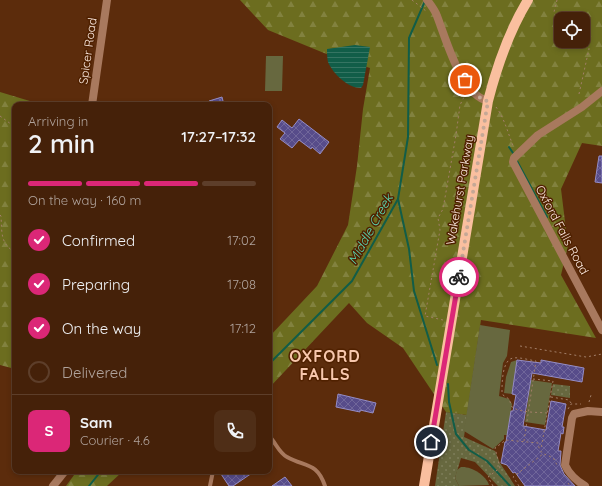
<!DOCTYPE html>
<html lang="en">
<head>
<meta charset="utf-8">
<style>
	:root { --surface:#452109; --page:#4f2e17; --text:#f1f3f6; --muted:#b0a39c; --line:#5d3e2a; --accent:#db2777 }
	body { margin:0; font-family:Quicksand,sans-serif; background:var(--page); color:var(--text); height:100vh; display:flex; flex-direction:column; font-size:15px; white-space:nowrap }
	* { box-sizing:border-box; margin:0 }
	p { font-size:13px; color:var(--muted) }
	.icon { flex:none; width:22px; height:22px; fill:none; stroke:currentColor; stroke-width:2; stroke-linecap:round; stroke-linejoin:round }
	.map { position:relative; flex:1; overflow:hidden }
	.side { position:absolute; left:12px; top:102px; width:260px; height:372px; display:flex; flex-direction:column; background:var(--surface); border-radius:8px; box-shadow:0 2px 6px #0003,0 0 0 1px var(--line) }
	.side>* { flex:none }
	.controls { position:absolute; left:554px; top:12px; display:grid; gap:8px }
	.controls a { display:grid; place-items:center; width:36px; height:36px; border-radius:8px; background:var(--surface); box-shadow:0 2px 6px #0003,0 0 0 1px var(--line); font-size:20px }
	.pin { position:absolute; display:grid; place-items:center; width:34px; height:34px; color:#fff; margin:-17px; border:2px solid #fff; border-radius:50%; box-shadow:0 1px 4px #0007 }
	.courier { position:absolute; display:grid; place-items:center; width:40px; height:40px; margin:-20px; border:3px solid #db2777; border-radius:50%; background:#fff; color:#222; box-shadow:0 1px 5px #0007 }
	.head em { font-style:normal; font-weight:600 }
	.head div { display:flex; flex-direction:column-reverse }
	.head { display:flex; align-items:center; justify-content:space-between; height:68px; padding:0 16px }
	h1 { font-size:26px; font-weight:600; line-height:30px }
	.bar { display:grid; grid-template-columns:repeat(4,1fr); gap:6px 4px; align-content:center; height:48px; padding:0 16px }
	.bar i { height:5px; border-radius:3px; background:var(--line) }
	.bar .active { background:var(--accent) }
	.bar p { grid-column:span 4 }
	.line { display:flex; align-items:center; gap:10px; padding:0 16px; border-top:1px solid var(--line) }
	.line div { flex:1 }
	.round { display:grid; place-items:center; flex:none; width:42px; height:42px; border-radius:8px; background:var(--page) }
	ol { padding:0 16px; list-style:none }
	li { display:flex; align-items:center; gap:12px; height:44px }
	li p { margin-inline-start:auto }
	li .icon { padding:4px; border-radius:50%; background:var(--accent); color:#fff; stroke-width:4 }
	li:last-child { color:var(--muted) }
	li i { width:22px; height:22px; border:2px solid var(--line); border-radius:50% }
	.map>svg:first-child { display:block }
</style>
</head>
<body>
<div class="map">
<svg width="602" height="486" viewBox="0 0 602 486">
	<defs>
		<pattern id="grass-dots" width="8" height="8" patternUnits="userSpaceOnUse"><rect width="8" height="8" fill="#67683f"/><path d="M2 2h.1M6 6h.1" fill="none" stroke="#7e7e5a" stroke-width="1.8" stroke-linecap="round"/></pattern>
		<pattern id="forest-firs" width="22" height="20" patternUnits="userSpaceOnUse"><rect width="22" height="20" fill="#6c6d1f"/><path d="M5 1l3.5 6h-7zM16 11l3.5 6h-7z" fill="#82823f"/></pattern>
		<pattern id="water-rules" width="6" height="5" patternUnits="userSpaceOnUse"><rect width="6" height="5" fill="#115d48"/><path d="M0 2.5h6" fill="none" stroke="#357462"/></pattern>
		<pattern id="building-cross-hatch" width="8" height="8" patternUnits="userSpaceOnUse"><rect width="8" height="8" fill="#574c8a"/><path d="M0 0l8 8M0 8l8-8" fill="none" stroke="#70669a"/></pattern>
	</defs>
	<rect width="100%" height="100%" fill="#5c2c0c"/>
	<g fill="url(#grass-dots)">
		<polygon points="553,384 570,386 570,398 551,395"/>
		<polygon points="446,412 467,415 464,437 495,451 500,463 515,486 498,486 475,462 461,458 455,478 459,486 435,486"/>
	</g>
	<g fill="url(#forest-firs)" fill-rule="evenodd">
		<path d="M 240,0 L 602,0 L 602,146 L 582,143 L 561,189 L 568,246 L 561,275 L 596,338 L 481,320 L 467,415 L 446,412 L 403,348 L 367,323 L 349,303 L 269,388 L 269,337 L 317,286 L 348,225 L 357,166 L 363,109 L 370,68 L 324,53 L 268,30 ZM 561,19 L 583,19 L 583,41 L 561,41 Z"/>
		<polygon points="0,92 43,105 15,105 15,369 0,365"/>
		<polygon points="77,471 123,471 107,486 66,486"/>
	</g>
	<g fill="#67683f">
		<polygon points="266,56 283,56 282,91 265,91"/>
		<polygon points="480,325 510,330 507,356 503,363 499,396 509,399 512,404 507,435 504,435 504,439 493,449 464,431"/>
		<polygon points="517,360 512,394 504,393 506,377 511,362"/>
		<polygon points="531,380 552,383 545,425 525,422"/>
		<path d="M 461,467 C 471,466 486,475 489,485 L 459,486 L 455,478 L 457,470 Z"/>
	</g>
	<path fill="url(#water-rules)" d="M 355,45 L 370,47 L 363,85 L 361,88 C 348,88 333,74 328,62 C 327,58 327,53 327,49 Z"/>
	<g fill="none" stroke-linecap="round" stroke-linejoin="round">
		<g stroke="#115d48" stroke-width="2">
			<polyline points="509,147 513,153"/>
			<polyline points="517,161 547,217"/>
			<polyline points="398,199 409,249 414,291 437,365"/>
			<polyline points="269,364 352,281 398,199 408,137 409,38 425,1"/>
			<polyline points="448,384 449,402 456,434 469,450 487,461 510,486"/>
			<polyline points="89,486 101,471"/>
		</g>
	</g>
	<g fill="url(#building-cross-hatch)" stroke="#958dc6">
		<polygon points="222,97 224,105 210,105 209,101"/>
		<polygon points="299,119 329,142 320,154 312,147 311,149 299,140 292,148 280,139 285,133 277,127 282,120 292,128"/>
		<polygon points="599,156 602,156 602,183 595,182"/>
		<polygon points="517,360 541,363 541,360 584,368 582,382 532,373 523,426 546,430 551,401 566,404 562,427 564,427 563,434 561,433 558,451 561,451 560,465 564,474 575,486 525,486 515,472 513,473 507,465 501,463 505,442 506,442 511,411 513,411 516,395 512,394"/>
		<polygon points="338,394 376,403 373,413 360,410 360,412 336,407"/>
		<polygon points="219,471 255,471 233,486 229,486"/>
		<polygon points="285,477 292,486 272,486"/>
	</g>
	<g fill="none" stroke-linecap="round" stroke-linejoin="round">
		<g stroke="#a37f69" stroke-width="1" stroke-dasharray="2 3" stroke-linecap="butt">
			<polyline points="412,0 426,11"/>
			<polyline points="557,0 554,12 556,18 561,22"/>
			<polyline points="579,94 589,49 588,40 583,35"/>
			<path d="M 496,107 C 505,119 508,134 514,148"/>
			<polyline points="0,116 15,127"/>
			<path d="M 0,215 L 1,216 C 2,232 0,244 15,252"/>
			<polyline points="443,320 425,316 440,230 438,218 443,209 456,135 460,105 465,95"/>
			<polyline points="520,346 586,357 602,354"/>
			<polyline points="533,379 553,381 541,449"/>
			<polyline points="551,397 569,400 571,403"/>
			<polyline points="589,402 591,395"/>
			<polyline points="568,409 571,404 581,404"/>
			<path d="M 524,441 L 536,361 C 529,360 520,357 513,358 C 502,360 502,383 502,393 L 503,395 L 509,399 L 512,407 C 521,413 536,412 547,413"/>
			<polyline points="568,483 570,486"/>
			<path d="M 493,486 L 488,477 L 500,468 L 495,448 L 506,440 L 538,443 C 540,457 547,453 554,459 C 555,461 556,463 557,465"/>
			<polyline points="519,486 513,477 543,454"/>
		</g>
		<g stroke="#a8795e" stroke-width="4">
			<path d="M 269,436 C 276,443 279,453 287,457 C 305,467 317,462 325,486"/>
			<polyline points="210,486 213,471"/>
		</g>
		<g stroke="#a8795e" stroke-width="8">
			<path d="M 427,0 C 431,5 435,10 437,16 C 446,39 461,95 488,101"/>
			<polyline points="602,91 582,107 538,135 514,158 513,162 602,330"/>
			<polyline points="92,105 107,0"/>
			<polyline points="53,486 65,471"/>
			<path d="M 585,486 C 577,481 569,474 565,465 L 572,418 L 574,414 L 588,411 L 602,412"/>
		</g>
		<path stroke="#fabf9f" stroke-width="10" d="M 424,486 L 488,101 C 497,66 509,31 528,0"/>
	</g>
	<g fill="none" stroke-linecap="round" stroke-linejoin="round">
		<path stroke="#c5a896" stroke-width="4" stroke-dasharray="0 7.2" d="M 459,277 L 488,101 C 477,99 470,88 465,80"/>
		<polyline stroke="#db2777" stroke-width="5" points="431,442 459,277"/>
	</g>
	<g text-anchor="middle" stroke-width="3" stroke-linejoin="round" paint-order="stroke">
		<g font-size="12" fill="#fdeae0" stroke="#502100">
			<text transform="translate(88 51) rotate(-82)" y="4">Spicer Road</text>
			<text transform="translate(460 190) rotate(-80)" y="4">Wakehurst Parkway</text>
			<text transform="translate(562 230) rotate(62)" y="4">Oxford Falls Road</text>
		</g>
		<g font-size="13" font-style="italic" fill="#5adbb4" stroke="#502100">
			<text transform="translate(370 229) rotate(-61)" y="5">Middle Creek</text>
		</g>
		<g font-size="16" font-weight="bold" letter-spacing="1" fill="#f7c7ad" stroke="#502100">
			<text x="325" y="362">OXFORD<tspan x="325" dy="18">FALLS</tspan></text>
		</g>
	</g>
</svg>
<div class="controls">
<a><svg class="icon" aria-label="locate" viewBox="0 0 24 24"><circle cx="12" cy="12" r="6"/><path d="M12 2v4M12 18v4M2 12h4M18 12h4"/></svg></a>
</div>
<div class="pin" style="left:465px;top:80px;background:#ea580c"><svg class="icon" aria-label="bag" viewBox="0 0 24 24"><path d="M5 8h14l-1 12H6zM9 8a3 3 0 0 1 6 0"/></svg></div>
<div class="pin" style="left:431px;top:442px;background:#1f2937"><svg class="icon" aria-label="home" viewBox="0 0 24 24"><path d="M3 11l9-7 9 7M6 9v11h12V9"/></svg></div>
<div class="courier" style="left:459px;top:277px"><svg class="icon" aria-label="bike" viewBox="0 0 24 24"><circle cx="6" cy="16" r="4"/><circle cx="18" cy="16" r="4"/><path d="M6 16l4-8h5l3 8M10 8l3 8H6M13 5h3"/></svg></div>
<section class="side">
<div class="head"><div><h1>2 min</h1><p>Arriving in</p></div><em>17:27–17:32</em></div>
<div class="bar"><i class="active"></i><i class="active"></i><i class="active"></i><i></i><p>On the way · 160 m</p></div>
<ol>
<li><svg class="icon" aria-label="check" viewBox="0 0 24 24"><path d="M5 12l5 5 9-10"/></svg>Confirmed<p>17:02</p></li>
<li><svg class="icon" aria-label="check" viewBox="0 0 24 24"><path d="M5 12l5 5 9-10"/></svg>Preparing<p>17:08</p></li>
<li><svg class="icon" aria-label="check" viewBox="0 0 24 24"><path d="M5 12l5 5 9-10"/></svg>On the way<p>17:12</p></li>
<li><i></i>Delivered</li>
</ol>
<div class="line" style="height:72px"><b class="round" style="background:var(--accent);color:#fff">S</b><div><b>Sam</b><p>Courier · 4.6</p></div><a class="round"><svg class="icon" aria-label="phone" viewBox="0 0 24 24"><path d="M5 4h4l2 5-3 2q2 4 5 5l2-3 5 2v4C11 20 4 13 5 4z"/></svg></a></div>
</section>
</div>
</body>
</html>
